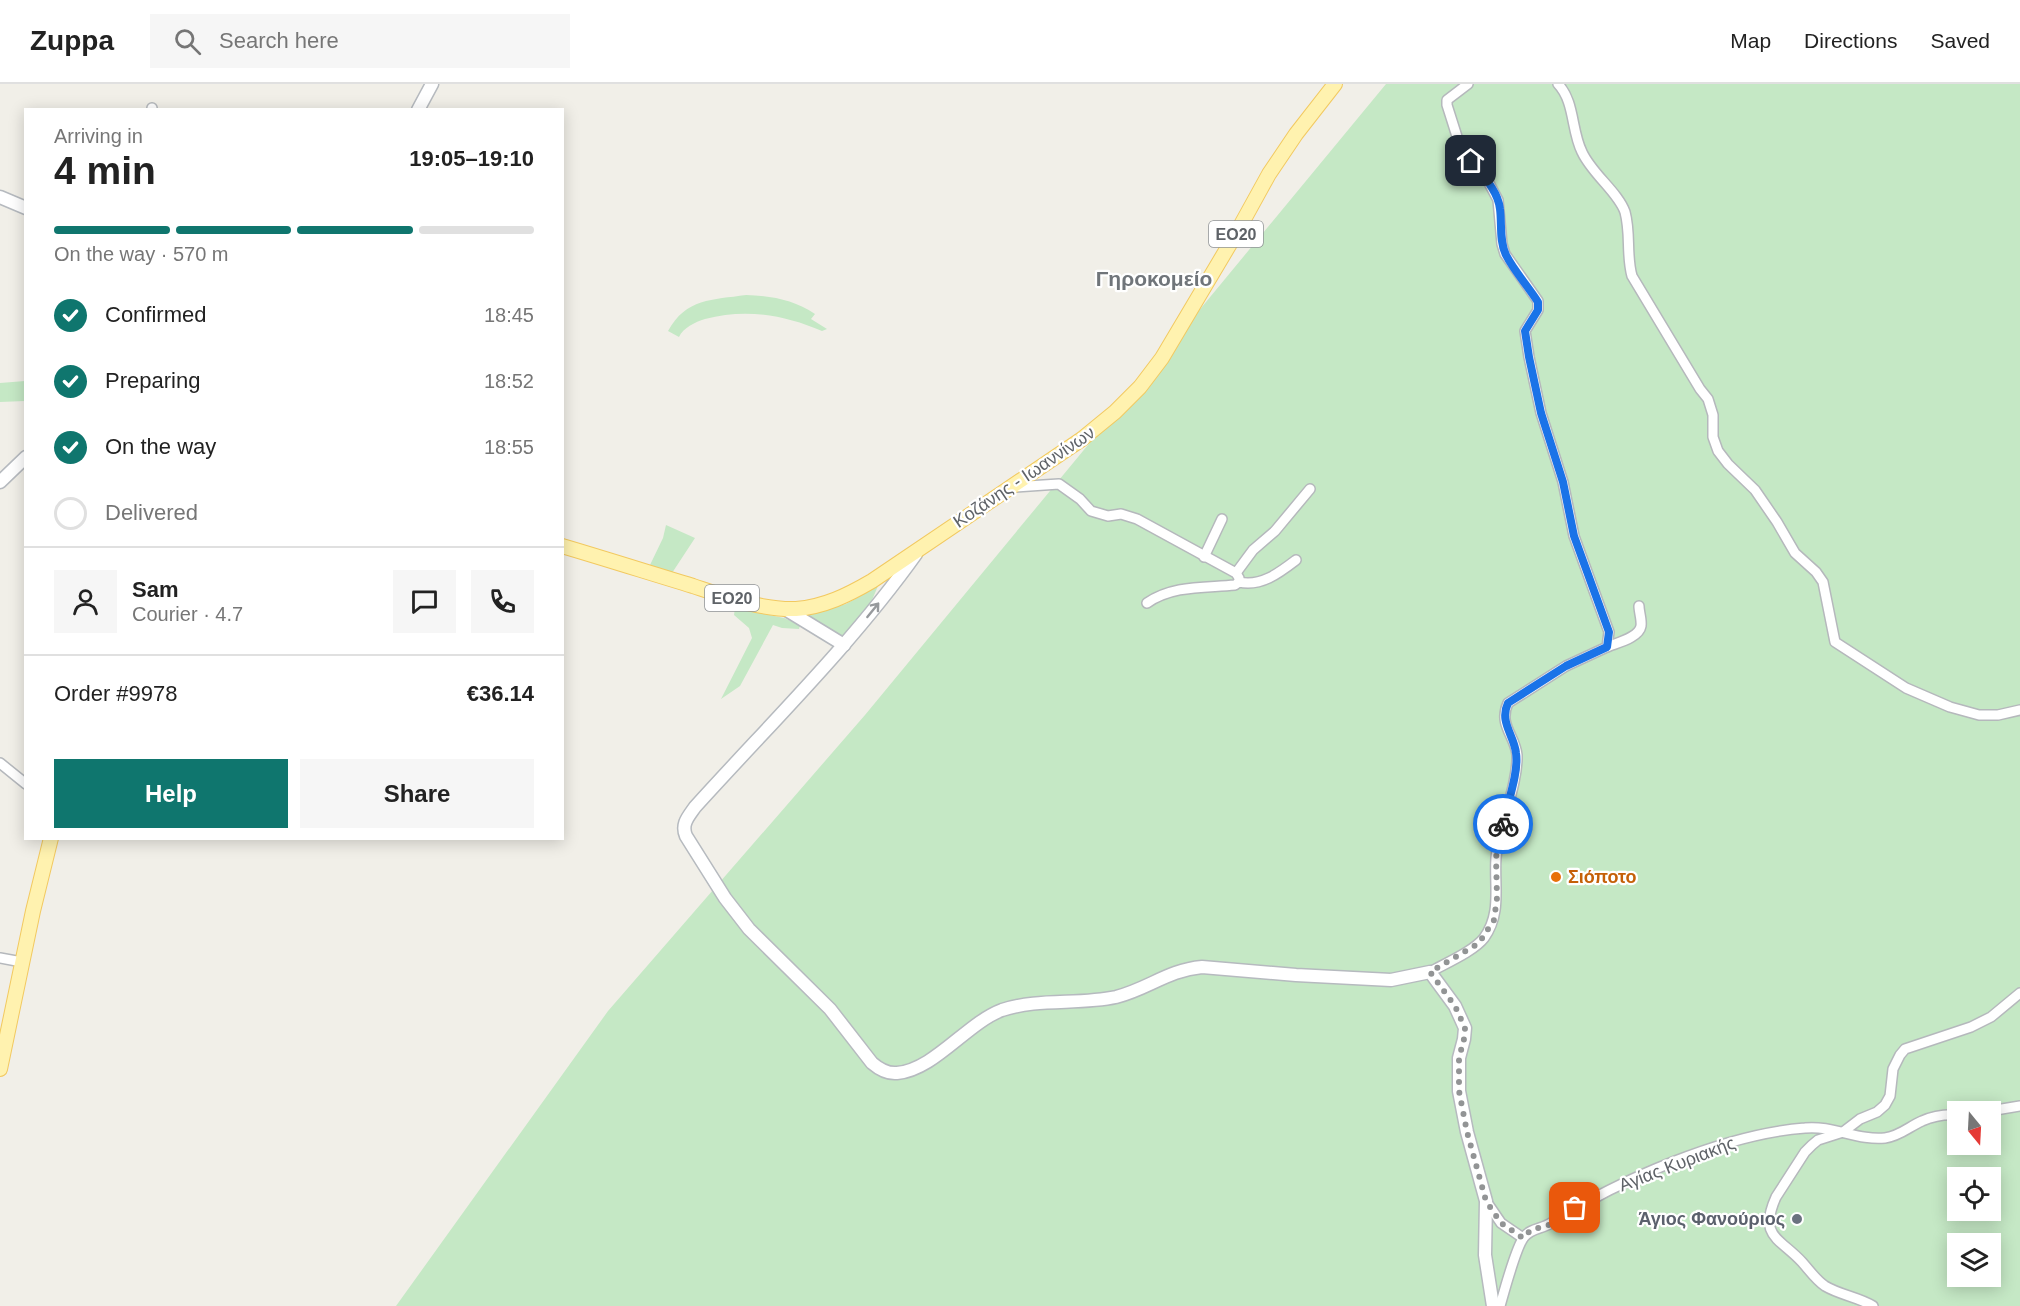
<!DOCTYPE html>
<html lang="en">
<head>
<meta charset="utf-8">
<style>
	:root { --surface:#fff; --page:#f6f6f6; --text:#222; --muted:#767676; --line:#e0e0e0; --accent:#0f766e }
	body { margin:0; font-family:Arial,sans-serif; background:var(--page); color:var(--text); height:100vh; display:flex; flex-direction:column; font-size:22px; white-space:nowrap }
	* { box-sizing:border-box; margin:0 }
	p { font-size:20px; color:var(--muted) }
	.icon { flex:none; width:33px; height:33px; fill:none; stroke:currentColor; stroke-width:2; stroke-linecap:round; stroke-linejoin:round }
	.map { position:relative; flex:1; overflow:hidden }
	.sheet { position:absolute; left:24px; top:24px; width:540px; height:732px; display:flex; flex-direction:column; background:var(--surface); border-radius:0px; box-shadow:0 3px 15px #0003 }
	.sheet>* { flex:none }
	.needle { width:39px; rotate:162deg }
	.fabs { position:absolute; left:1947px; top:1017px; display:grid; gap:12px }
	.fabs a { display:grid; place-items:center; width:54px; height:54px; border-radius:0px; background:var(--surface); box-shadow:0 3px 15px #0003; font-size:30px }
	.pin { position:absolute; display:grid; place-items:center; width:51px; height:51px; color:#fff; margin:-26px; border-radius:12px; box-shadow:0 3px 9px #0006 }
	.courier { position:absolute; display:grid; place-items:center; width:60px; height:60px; margin:-30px; border:4px solid #1a73e8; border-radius:50%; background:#fff; color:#222; box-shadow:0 2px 8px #0007 }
	.head em { font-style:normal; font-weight:700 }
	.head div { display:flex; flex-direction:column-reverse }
	.head { display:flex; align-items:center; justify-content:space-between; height:102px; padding:0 30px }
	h1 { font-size:39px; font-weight:700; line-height:45px }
	.bar { display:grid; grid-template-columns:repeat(4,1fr); gap:9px 6px; align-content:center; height:72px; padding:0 30px }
	.bar i { height:8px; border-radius:4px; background:var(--line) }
	.bar .selected { background:var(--accent) }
	.bar p { grid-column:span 4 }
	.line { display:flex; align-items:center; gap:15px; padding:0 30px; border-top:2px solid var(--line) }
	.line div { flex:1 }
	.round { display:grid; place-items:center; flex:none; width:63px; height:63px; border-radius:0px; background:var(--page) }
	ol { padding:0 30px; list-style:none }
	li { display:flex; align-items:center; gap:18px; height:66px }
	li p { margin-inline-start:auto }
	li .icon { padding:6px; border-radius:50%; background:var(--accent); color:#fff; stroke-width:4 }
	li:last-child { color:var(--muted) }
	li i { width:33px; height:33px; border:3px solid var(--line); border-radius:50% }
	.cta { display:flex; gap:12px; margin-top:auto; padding:12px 30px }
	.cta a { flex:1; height:69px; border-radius:0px; background:var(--accent); color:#fff; font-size:24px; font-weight:700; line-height:69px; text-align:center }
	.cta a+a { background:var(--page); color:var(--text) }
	header { display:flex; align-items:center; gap:36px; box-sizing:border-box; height:84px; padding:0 30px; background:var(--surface); border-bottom:2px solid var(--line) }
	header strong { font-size:28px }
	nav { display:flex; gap:33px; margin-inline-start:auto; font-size:21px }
	.search { width:420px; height:54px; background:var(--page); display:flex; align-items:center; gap:15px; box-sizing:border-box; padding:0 21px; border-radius:0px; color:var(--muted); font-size:22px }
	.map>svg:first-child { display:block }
</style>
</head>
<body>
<header>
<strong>Zuppa</strong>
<div class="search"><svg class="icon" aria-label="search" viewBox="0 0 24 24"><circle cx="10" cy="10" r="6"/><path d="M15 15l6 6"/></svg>Search here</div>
<nav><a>Map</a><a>Directions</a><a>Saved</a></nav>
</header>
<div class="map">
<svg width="2020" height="1222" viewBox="0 0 2020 1222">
	<rect width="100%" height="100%" fill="#f1efe8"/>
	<g fill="#c5e8c5" fill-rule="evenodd">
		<path d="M 1386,0 L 2020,0 L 2020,1222 L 396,1222 L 608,927 L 865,631 ZM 1958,1028 L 1990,1028 L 1990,1060 L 1958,1060 ZM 1958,1094 L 1990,1094 L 1990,1126 L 1958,1126 ZM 1958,1160 L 1990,1160 L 1990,1192 L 1958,1192 Z"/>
		<path d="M 746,211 C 772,212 794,216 815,230 L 811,235 L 827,245 L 822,247 C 784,231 746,224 705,235 C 695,238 683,244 679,253 L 668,247 C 686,214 712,216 746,211 Z"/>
		<polygon points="25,297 25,317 0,318 0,299"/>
		<polygon points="666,441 695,454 672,489 650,481 663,454"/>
		<polygon points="878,502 866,530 843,555 805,531 846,520"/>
		<polygon points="735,524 784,534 800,541 799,545 782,544 773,541 740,602 721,615 752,554 749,544 734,531"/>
	</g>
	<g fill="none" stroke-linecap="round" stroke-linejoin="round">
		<g stroke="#b5b8bc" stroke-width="12">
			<g id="street">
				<path d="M 1558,0 C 1575,18 1571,46 1582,68 C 1592,90 1618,108 1625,128 C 1631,150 1626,171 1632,192 L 1700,305 L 1708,315 L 1713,331 L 1713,353 L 1718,367 L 1728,380 L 1755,406 L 1777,438 L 1795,469 L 1816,488 L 1823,498 L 1835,558 L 1906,604 L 1950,623 L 1979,631 L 1998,631 L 2020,626"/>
				<polyline points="152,26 152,24"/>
				<polyline points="1014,403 1059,400 1080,415 1091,427 1108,432 1121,430 1137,435 1236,489 1239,494 1239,498"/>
				<polyline points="1204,473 1222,435"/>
				<polyline points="1236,489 1253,466 1275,447 1310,405"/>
				<path d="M 1147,519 C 1173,501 1205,504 1235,501 L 1239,498 C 1261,503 1279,489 1296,476"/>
				<path d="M 1607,563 C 1616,559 1639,554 1641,542 C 1642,536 1639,528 1639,522"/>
				<polyline points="0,679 26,700"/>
				<polyline points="0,874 22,878"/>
				<path d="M 1430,888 C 1446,879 1474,867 1484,854 C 1502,829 1494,802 1496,774 C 1499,742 1518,701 1517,671 C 1515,651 1498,641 1508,619 L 1566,582 L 1607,563 L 1609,548 L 1574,452 L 1563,398 L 1541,329 L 1529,273 L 1525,247 L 1538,226 L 1538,217 L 1505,170 L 1502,160 L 1498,116 L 1489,99 L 1460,62 L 1447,21 L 1447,16 L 1468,0"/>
				<polyline points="1984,1028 2020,1022"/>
				<polyline points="1486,1117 1501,1139 1523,1154"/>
				<path d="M 1500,1222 C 1504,1208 1516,1163 1524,1153 C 1531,1144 1542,1145 1551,1139 C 1619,1096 1725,1050 1805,1044 C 1832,1041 1859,1057 1885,1054 C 1900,1052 1910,1042 1922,1037 C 1933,1032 1946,1030 1958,1031"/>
				<path d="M 1873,1222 C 1858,1213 1840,1211 1825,1202 C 1816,1196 1810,1187 1802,1178 C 1780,1154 1758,1153 1776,1113 L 1805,1068 L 1812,1061 L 1818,1056 L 1843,1048 L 1860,1035 L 1877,1028 L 1885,1021 L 1890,1012 L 1893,985 L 1900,971 L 1905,965 L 1971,943 L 1991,933 L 2020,909"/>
			</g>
		</g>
		<g stroke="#b6babf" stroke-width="15">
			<g id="secondary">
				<polyline points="418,26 432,0"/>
				<polyline points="0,113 26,124"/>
				<polyline points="0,398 26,373"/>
				<path d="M 916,470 C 851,561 770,640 695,723 C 688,733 681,740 686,752 L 725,814 L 749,845 L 830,925 L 872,979 C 879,985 887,990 897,989 C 934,986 967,939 1002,926 C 1038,914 1079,921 1116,913 C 1148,905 1168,886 1202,883 L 1296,891 L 1391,896 L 1430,888 L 1455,922 L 1465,944 L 1464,955 L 1459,974 L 1459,1007 L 1467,1048 L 1486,1117 L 1485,1171 L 1493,1222"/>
				<polyline points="785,525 844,561"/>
			</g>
		</g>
		<g stroke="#f2c960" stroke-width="16">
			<g id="primary">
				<path d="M 562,462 C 606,475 650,489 693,502 C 726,513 761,526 796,525 C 824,523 848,511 872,497 L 1082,355 L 1115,328 L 1140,303 L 1162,274 L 1237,148 L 1269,90 L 1296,50 L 1335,0"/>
				<polyline points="0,985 33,827 51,754"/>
			</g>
		</g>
		<use href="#street" stroke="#fff" stroke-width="9"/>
		<use href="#secondary" stroke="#fff" stroke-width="12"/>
		<use href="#primary" stroke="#fff2af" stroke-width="14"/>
	</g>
	<defs><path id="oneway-shaft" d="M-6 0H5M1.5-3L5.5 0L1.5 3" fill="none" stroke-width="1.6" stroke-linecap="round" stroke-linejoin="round" transform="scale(1.5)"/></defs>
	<use stroke="#979a9d" href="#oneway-shaft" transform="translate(873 526) rotate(-51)"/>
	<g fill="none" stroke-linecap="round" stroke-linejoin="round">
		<polyline stroke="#929495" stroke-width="6" stroke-dasharray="0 10.8" points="1503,740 1496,773 1497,814 1494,836 1479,859 1430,888 1455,922 1465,944 1464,955 1459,974 1459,1007 1467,1048 1486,1117 1501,1139 1523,1154 1531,1146 1549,1141 1575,1124"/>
		<path stroke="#1a73e8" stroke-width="8" d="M 1471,77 C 1482,91 1498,106 1500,125 C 1502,139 1499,157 1506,171 C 1514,187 1528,202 1538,218 L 1538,226 L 1525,247 L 1529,273 L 1541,329 L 1563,398 L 1574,452 L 1609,548 L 1607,563 L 1566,582 L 1508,619 C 1499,638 1514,651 1516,669 C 1519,689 1507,720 1503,740"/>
	</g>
	<circle fill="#e8710a" stroke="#fff" stroke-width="2" cx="1556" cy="793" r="6"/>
	<circle fill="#6b7280" stroke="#fff" stroke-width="2" cx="1797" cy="1135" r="6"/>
	<g text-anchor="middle" stroke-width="4.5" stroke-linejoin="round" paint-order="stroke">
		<g fill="#fff" stroke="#8f9295" stroke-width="1.5">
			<rect x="1209" y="137" width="54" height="26" rx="4.5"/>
			<rect x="705" y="501" width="54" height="26" rx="4.5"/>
		</g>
		<g font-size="16" font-weight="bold" fill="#5f6368">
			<text x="1236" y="156">ΕΟ20</text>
			<text x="732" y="520">ΕΟ20</text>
		</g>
		<g font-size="18" fill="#5f6368" stroke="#fff">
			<text transform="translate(1024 393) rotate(-34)" y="6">Κοζάνης - Ιωαννίνων</text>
			<text transform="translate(1677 1080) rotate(-21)" y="6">Αγίας Κυριακής</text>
		</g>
		<g font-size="18" font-weight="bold" fill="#c56008" stroke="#fff" text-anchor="start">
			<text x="1568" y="799">Σιόποτο</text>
		</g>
		<g font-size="18" font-weight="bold" fill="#5b616d" stroke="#fff" text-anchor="end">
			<text x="1785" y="1141">Άγιος Φανούριος</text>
		</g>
		<g font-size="21" font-weight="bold" fill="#70757a" stroke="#fff">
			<text x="1154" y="202">Γηροκομείο</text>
		</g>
	</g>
</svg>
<div class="fabs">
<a><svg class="needle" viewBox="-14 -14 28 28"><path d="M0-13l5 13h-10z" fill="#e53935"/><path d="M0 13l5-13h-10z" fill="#767676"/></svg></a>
<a><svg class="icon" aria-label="locate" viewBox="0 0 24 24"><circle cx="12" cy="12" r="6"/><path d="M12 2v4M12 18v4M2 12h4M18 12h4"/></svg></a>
<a><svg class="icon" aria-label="layers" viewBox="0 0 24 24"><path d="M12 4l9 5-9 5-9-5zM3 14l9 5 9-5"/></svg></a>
</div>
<div class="pin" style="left:1575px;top:1124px;background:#ea580c"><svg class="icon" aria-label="bag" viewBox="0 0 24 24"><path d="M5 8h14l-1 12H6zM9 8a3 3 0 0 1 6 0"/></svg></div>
<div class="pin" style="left:1471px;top:77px;background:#1f2937"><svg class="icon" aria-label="home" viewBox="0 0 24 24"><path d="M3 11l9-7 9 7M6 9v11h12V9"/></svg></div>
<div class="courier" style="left:1503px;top:740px"><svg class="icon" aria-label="bike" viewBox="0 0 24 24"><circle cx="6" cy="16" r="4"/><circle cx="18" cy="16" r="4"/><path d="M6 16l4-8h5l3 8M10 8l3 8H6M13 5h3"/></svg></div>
<section class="sheet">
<div class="head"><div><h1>4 min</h1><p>Arriving in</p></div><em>19:05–19:10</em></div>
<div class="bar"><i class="selected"></i><i class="selected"></i><i class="selected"></i><i></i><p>On the way · 570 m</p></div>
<ol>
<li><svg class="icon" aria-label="check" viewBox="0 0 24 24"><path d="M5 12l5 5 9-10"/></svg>Confirmed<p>18:45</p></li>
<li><svg class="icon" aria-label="check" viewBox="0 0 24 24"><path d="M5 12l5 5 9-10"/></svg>Preparing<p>18:52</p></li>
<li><svg class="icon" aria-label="check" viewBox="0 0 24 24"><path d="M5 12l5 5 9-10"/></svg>On the way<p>18:55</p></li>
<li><i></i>Delivered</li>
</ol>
<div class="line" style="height:108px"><a class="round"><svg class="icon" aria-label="person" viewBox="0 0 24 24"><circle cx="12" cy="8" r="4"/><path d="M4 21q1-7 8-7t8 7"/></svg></a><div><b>Sam</b><p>Courier · 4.7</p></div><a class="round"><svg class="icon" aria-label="chat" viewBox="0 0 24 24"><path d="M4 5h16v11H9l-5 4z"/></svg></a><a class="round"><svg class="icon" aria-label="phone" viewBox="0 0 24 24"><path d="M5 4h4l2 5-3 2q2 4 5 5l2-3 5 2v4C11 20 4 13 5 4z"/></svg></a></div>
<div class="line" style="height:78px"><div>Order #9978</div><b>€36.14</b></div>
<div class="cta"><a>Help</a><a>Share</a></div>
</section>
</div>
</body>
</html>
